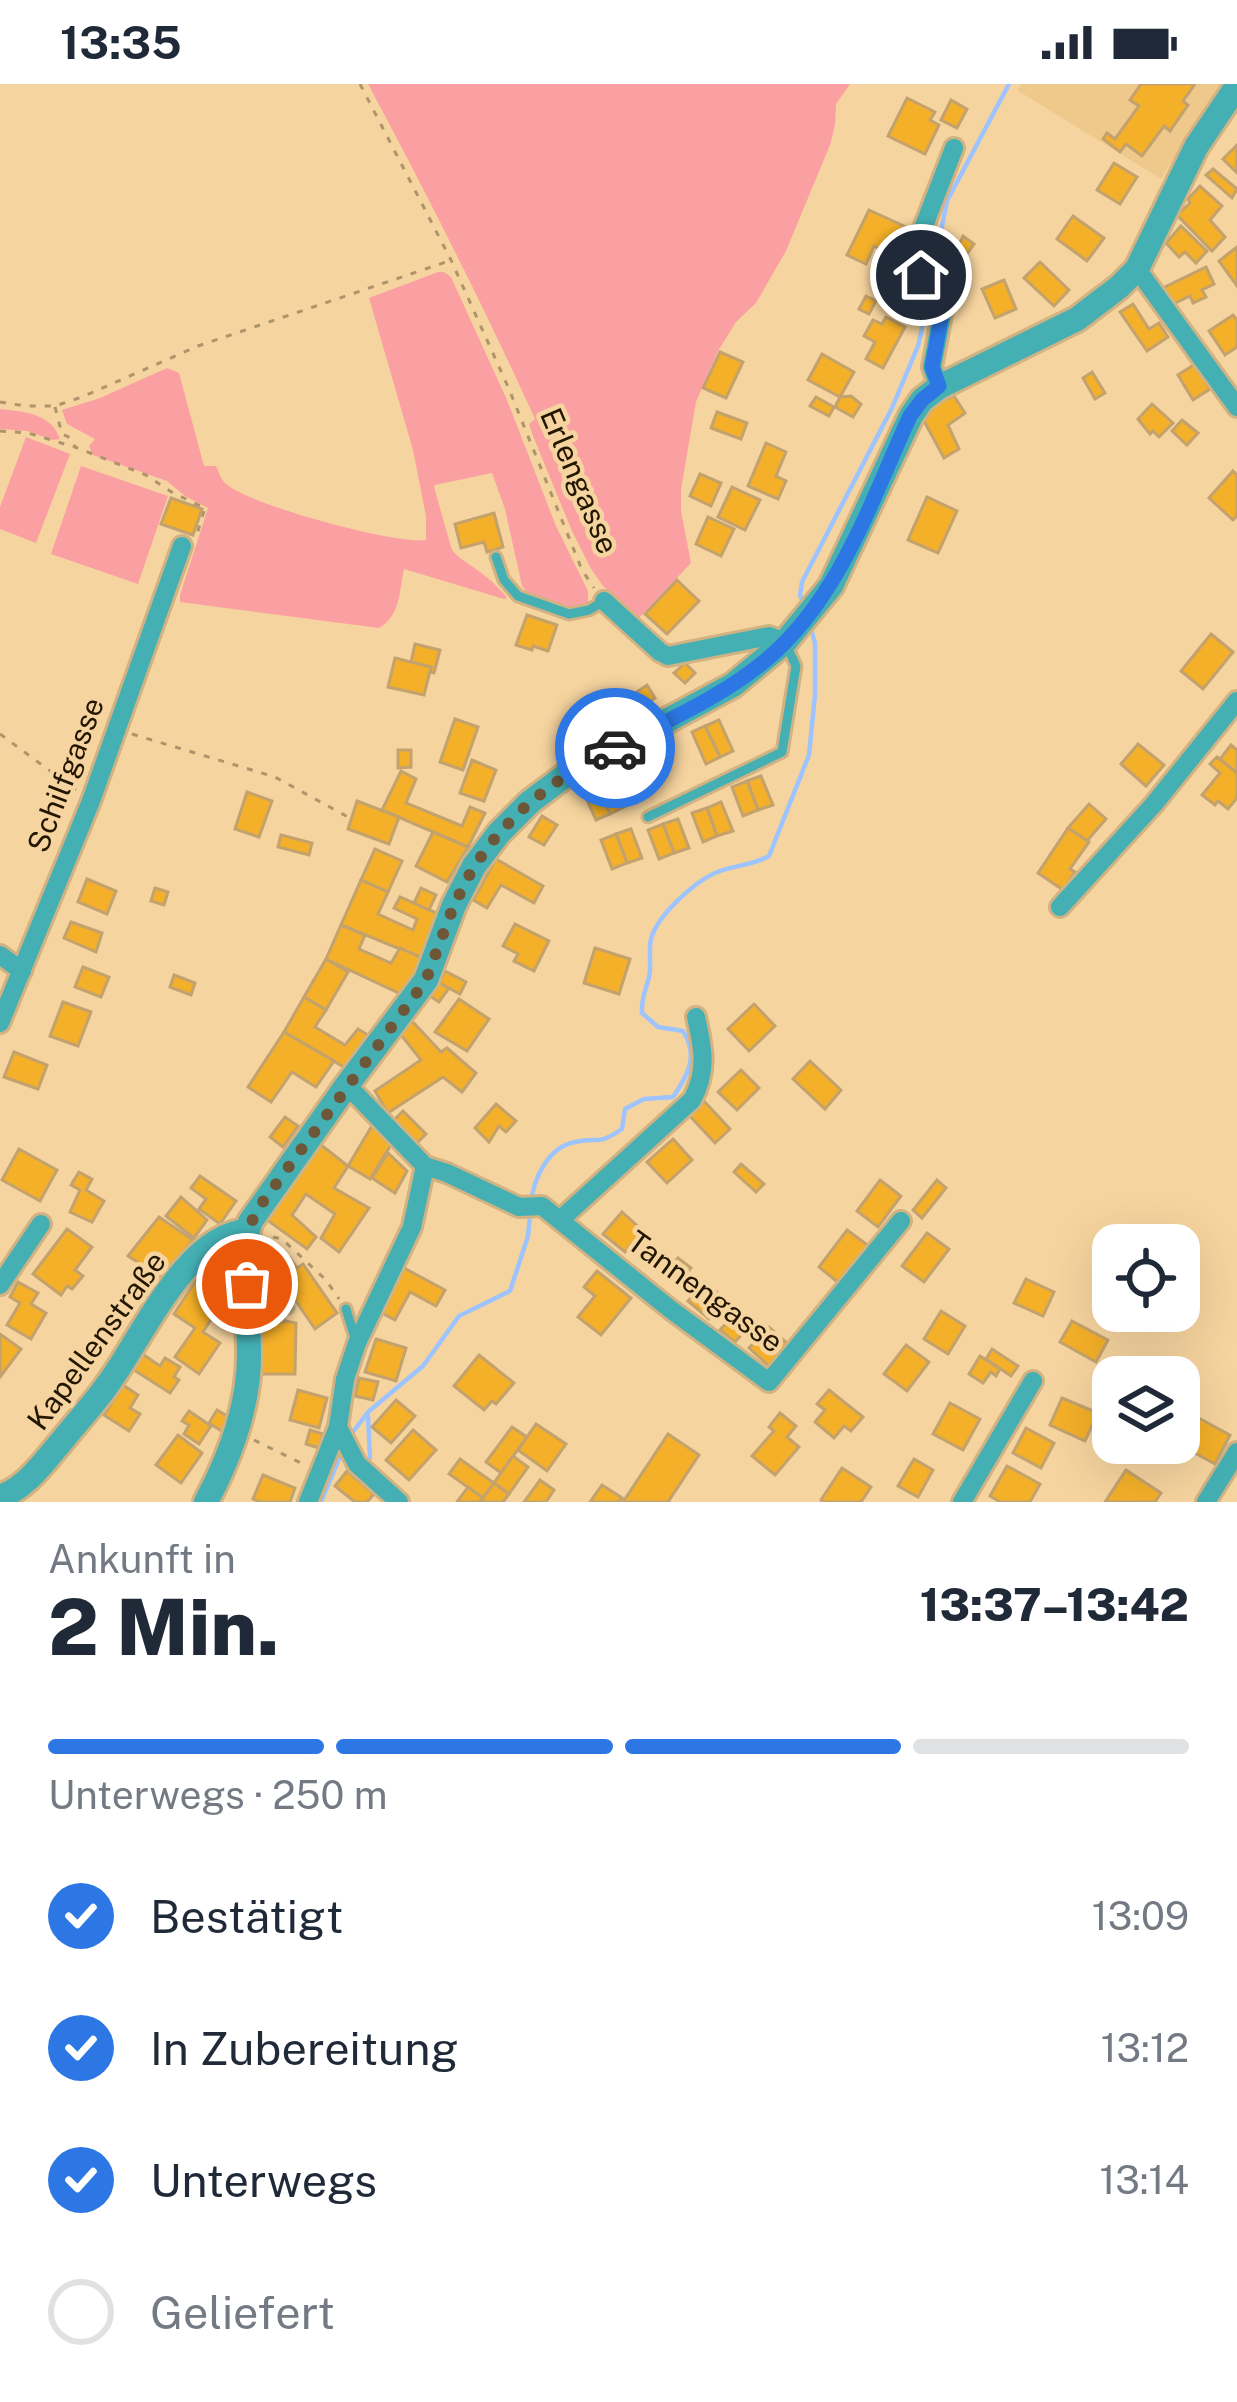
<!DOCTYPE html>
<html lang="de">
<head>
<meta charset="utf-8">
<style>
	:root { --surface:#fff; --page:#f2f2f3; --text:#1f2937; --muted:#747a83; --line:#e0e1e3; --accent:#2c77e3 }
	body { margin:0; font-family:"Public Sans",sans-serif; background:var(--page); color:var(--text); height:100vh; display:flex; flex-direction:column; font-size:45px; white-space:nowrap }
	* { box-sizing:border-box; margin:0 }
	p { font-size:39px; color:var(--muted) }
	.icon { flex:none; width:66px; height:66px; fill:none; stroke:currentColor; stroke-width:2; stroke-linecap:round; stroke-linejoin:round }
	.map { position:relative; height:1418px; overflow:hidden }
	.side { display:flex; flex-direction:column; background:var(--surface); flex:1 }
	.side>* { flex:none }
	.controls { position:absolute; left:1092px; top:1140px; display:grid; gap:24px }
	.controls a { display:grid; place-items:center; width:108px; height:108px; border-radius:24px; background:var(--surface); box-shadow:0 12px 48px #0002; font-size:60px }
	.pin { position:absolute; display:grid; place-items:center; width:102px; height:102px; color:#fff; margin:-51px; border:6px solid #fff; border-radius:50%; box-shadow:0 3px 12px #0007 }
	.courier { position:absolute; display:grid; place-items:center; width:120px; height:120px; margin:-60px; border:9px solid #2c77e3; border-radius:50%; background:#fff; color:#222; box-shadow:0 3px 15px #0007 }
	.head em { font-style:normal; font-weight:800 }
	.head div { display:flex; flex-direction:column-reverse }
	.head { display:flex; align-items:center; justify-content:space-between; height:204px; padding:0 48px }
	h1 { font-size:78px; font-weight:800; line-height:90px }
	.bar { display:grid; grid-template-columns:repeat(4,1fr); gap:18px 12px; align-content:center; height:144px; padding:0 48px }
	.bar i { height:15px; border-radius:9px; background:var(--line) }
	.bar .on { background:var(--accent) }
	.bar p { grid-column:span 4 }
	ol { padding:0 48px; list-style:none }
	li { display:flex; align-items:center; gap:36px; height:132px }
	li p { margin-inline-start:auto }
	li .icon { padding:12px; border-radius:50%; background:var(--accent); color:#fff; stroke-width:4 }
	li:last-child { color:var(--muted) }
	li i { width:66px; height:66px; border:6px solid var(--line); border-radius:50% }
	.status { display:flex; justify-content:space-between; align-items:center; height:84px; padding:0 60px; background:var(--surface); direction:ltr }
	.status svg { height:33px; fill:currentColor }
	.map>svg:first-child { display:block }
</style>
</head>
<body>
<div class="status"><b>13:35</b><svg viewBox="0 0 49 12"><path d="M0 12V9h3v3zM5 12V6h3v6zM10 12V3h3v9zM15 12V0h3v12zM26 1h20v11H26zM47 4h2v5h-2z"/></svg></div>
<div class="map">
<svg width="1237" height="1418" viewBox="0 0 1237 1418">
	<rect width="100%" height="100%" fill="#f6d49f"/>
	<polygon fill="#efc88c" points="1021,0 1220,0 1161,95 1017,6"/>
	<g fill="#fba0a2">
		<path d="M 368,0 L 850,0 L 836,20 L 835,41 L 830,61 L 786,167 L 756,219 L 736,238 L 718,267 L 696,318 L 681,405 L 681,427 L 691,479 L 638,535 L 603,502 L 591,485 L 572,447 L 533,352 L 529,340 L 535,335 C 483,221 427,110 368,0 Z"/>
		<path d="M 438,188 L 444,188 L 451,193 L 507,316 L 556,442 L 588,507 L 588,520 C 567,526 535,522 522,502 L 505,425 L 492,389 L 435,401 L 434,403 L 452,466 C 462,478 474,482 485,492 C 493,498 501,506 507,514 L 504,515 L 404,485 C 399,507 401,531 379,544 L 180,518 L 180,511 L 208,424 L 185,412 L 167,397 L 93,371 L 89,362 L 95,355 L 67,340 L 62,326 L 100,314 L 167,284 L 179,289 L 204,382 L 216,382 C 219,388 220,394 225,399 C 246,420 396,461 426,456 L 426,432 L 413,366 L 369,214 Z"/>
		<path d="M 0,325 C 25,328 51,329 60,355 L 53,356 L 27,347 L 0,345 Z"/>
		<polygon points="26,353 70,370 36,459 0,445 0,423"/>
		<polygon points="81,382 168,412 138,500 51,470"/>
	</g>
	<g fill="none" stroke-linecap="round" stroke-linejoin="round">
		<g stroke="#9dc4ff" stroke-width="4.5">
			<polyline points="932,192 947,117 1009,0"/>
			<polyline points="804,522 800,511 802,498 892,324 918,262 931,203"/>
			<path d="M 531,1120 C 533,1095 548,1063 575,1058 C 601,1052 595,1063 622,1045 L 625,1025 L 644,1015 L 673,1013 C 688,991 699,972 683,947 L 658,943 L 642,929 C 641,914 646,906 649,893 C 652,881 648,868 651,855 C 657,832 693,799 715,789 C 733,781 752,782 769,772 L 809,671 L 815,610 L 815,559 L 811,545"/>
			<polyline points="368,1332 370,1374"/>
			<polyline points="350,1352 368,1328 423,1282 459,1232 510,1207 528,1152 530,1131"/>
			<polyline points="321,1418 342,1368"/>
		</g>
	</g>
	<g fill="#f4b029" stroke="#c3a26e" stroke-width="3">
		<polygon points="1141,0 1195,0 1183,17 1188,21 1170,47 1164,42 1142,72 1126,60 1120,68 1103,55 1107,49 1115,55 1139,22 1130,16"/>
		<polygon points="907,14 935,28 930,36 939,41 925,70 888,52"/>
		<polygon points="951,16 967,25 957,44 941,36"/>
		<polygon points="1237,61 1237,89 1223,75"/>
		<polygon points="1114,79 1137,93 1120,120 1097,106"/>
		<polygon points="1213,85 1237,105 1232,114 1206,91"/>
		<polygon points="1200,102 1222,122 1210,136 1225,153 1212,167 1177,131 1190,119 1188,115"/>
		<polygon points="869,126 906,143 893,171 874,162 866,180 847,171"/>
		<polygon points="1073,132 1104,154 1087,177 1057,155"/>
		<polygon points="1181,142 1207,167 1196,179 1185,168 1179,173 1166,159"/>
		<polygon points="963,152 974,160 964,174 956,168"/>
		<polygon points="1237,163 1237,202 1219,177"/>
		<polygon points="1040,178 1069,206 1054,222 1024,194"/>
		<polygon points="1206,183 1214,200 1202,206 1206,213 1193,219 1190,212 1171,221 1163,204"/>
		<polygon points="1004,196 1016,225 995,234 982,205"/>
		<polygon points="866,212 876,217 869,230 859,225"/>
		<polygon points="1133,220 1149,245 1159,239 1168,253 1147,267 1120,228"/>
		<polygon points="1233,231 1237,236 1237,263 1225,271 1209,247"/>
		<polygon points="886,233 905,243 883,284 866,275 875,258 864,252 873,236 882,240"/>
		<polygon points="720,268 743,278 726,314 703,304"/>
		<polygon points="822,270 854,288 840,313 808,296"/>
		<polygon points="1195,280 1210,305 1193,316 1178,291"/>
		<polygon points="1092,288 1105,309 1095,315 1083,294"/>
		<polygon points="851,312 861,320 853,333 835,323 840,313"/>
		<polygon points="954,312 965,329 948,341 959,365 944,374 924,337 936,320"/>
		<polygon points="816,313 834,323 829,332 810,322"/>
		<polygon points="1152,320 1173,339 1159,353 1153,347 1150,350 1138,335"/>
		<polygon points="717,328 747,339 741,355 711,344"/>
		<polygon points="1182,336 1198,349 1187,361 1172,347"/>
		<polygon points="766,359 786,368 776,392 786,397 778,415 748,402"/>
		<polygon points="1233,387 1237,391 1237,432 1233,436 1209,414"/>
		<polygon points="700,390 721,399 711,422 690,412"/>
		<polygon points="732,403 760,416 745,446 718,433"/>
		<polygon points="927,413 957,427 938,469 908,456"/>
		<polygon points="171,414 202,425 193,451 161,440"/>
		<polygon points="494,429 503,463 487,468 484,458 461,464 455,440"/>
		<polygon points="708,433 734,445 721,472 696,460"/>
		<polygon points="677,496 699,517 667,550 645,530"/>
		<polygon points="527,531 557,541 548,567 533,562 532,566 516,561"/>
		<polygon points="1211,550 1233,568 1203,605 1181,587"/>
		<polygon points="415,560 440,566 434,589 430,588 431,583 411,578"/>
		<polygon points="395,574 431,583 424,611 388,603"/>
		<polygon points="685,579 695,589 685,599 674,589"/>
		<polygon points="647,601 655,614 605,649 591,629 621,609 625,616"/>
		<polygon points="455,635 478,643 463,686 440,678"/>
		<polygon points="719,636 733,667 720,673 705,642"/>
		<polygon points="705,642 720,673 706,680 692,648"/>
		<polygon points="1138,660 1164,681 1146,702 1121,680"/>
		<polygon points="1231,661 1237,666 1237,689 1220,675"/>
		<polygon points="398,666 411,666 411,683 398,684"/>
		<polygon points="643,672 657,703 644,709 629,678"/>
		<polygon points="1217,673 1237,689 1237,714 1228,725 1218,717 1215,721 1202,711 1220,689 1210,680"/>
		<polygon points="472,676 496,686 484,717 460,709"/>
		<polygon points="629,678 644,709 630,716 616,685"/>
		<polygon points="401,687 416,695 406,719 462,742 470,723 485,729 468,763 382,726"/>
		<polygon points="609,692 624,723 610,730 595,699"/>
		<polygon points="761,692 773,721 758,726 747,697"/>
		<polygon points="747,697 758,726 743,732 732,703"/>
		<polygon points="595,699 610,730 596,736 582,705"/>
		<polygon points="247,708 272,717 259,753 235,745"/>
		<polygon points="357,717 399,733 389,760 348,745"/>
		<polygon points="721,718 733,747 717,752 707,724"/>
		<polygon points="1089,720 1106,735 1087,757 1068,744"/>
		<polygon points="707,724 717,752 703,758 692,729"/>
		<polygon points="542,732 557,741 544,761 529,753"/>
		<polygon points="678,735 689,764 674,769 663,740"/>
		<polygon points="663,740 674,769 659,775 648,746"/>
		<polygon points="1068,744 1089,758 1070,785 1075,788 1063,806 1038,789"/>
		<polygon points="631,745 642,774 627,779 616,750"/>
		<polygon points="433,748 468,763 447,798 416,782"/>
		<polygon points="616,750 627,779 612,785 601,756"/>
		<polygon points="281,751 312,759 309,771 278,763"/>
		<polygon points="375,765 402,777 388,808 361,796"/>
		<polygon points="496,775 543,802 534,819 501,801 487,824 473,816"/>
		<polygon points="87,795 116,807 107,830 78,818"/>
		<polygon points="361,796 388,808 378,830 413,846 417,835 394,824 400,813 441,831 422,874 341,841"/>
		<polygon points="155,804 168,808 164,821 151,817"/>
		<polygon points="421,804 436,811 429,826 414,819"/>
		<polygon points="71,838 102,849 96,868 64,854"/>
		<polygon points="515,840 549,857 534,887 514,877 518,870 503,862"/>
		<polygon points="341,841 365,851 359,865 391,879 400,864 422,874 403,911 326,875"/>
		<polygon points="595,864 630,875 619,910 584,899"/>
		<polygon points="326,875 348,888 326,926 304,913"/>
		<polygon points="83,883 109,893 101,913 75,903"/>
		<polygon points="445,887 466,898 460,910 439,899"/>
		<polygon points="174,891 195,899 191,911 170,903"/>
		<polygon points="439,899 449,904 439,918 430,912"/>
		<polygon points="304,913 326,926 315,943 345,961 358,945 374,955 349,986 284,948"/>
		<polygon points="459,915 489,935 467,967 435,948"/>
		<polygon points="63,918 91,928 78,962 50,952"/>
		<polygon points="754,920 775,942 749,967 728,945"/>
		<polygon points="411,936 441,968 447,964 476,989 462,1008 443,993 388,1029 375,1007 421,976 401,951"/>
		<polygon points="284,948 334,977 316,1003 292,988 271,1018 248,1003"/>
		<polygon points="14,968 47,981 38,1005 4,993"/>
		<polygon points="810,977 841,1006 825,1025 793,995"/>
		<polygon points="741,986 759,1004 737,1026 718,1008"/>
		<polygon points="703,1016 730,1045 715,1059 688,1030"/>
		<polygon points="496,1020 516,1037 506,1048 499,1042 489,1058 475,1044"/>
		<polygon points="403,1027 426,1050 415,1061 392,1038"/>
		<polygon points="285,1033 298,1042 283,1063 270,1053"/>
		<polygon points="373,1040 391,1061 370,1095 348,1082"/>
		<polygon points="673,1055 692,1076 667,1099 647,1078"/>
		<polygon points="316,1057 348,1082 334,1104 369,1124 339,1168 321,1154 335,1130 306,1110 292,1131 316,1153 307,1165 263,1133"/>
		<polygon points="19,1065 57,1086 40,1117 2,1096"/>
		<polygon points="388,1069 407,1087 395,1109 372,1094"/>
		<polygon points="741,1080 764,1100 756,1108 734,1088"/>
		<polygon points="79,1088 92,1095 86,1106 104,1117 92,1138 70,1128 80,1106 71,1101"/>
		<polygon points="200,1092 236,1117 220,1140 199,1125 206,1115 191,1104"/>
		<polygon points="880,1096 901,1112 878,1143 857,1127"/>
		<polygon points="937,1096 946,1104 922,1134 913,1126"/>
		<polygon points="181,1113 207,1136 194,1154 166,1132"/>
		<polygon points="622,1128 643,1147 625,1168 603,1150"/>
		<polygon points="159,1133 193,1156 161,1193 128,1172"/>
		<polygon points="67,1145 92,1163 75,1186 83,1192 72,1205 67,1202 61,1211 33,1190"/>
		<polygon points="847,1146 869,1162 840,1200 819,1183"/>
		<polygon points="927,1149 949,1165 924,1198 902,1182"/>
		<polygon points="220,1168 231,1177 219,1193 208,1194 207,1184"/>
		<polygon points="290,1174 297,1184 303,1180 337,1229 315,1245 274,1185"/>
		<polygon points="678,1174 691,1184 680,1197 667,1186"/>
		<polygon points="404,1184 445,1206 436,1222 410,1208 395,1236 380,1228"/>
		<polygon points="597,1187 631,1214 601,1251 578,1233 595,1212 584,1203"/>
		<polygon points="200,1190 209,1197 205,1203 224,1215 203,1248 220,1259 199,1290 175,1273 195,1244 174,1230"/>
		<polygon points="267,1192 268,1212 256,1220 255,1198"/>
		<polygon points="1026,1195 1054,1208 1043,1232 1014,1219"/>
		<polygon points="18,1198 38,1209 31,1220 46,1229 31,1255 7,1241 20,1219 10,1213"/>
		<polygon points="705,1198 726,1216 709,1235 688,1217"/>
		<polygon points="273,1213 285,1237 260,1241 256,1220"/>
		<polygon points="941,1227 965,1242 948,1270 924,1255"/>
		<polygon points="736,1228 750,1241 735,1258 720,1246"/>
		<polygon points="285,1237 296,1239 295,1290 261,1290 260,1241"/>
		<polygon points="1072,1237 1108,1256 1096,1278 1060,1258"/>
		<polygon points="769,1243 789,1261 770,1283 749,1264"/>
		<polygon points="0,1250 21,1265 0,1293"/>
		<polygon points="376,1255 406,1264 396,1297 365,1288"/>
		<polygon points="906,1261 929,1278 907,1307 884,1290"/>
		<polygon points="992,1265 1018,1282 1011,1292 986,1275"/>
		<polygon points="141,1269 160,1282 165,1274 180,1283 174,1293 179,1296 170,1309 131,1284"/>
		<polygon points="479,1271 514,1299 496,1320 492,1317 484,1326 454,1302"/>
		<polygon points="980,1272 1000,1285 996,1292 991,1288 983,1299 969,1290"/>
		<polygon points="359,1294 378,1298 373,1316 355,1312"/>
		<polygon points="123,1301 138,1311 130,1324 140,1330 129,1347 104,1331"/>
		<polygon points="298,1306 327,1314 319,1344 290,1336"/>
		<polygon points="829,1306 863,1333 851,1347 844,1342 834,1354 815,1338 825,1326 817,1320"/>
		<polygon points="1062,1314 1098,1329 1085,1357 1050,1341"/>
		<polygon points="396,1316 415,1332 391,1359 372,1343"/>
		<polygon points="950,1319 980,1335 963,1366 933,1350"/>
		<polygon points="217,1326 229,1333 223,1348 209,1339"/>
		<polygon points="189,1327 211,1342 199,1360 184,1350 189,1341 182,1337"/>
		<polygon points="780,1329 796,1342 787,1353 799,1363 775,1391 752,1372 774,1347 769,1343"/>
		<polygon points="1195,1332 1230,1351 1215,1380 1180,1361"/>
		<polygon points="536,1340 566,1360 547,1387 518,1366"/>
		<polygon points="512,1343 527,1353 501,1389 486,1378"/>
		<polygon points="1026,1344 1054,1359 1041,1384 1013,1369"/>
		<polygon points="310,1346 323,1350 319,1364 306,1360"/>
		<polygon points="413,1346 436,1366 409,1396 386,1376"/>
		<polygon points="668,1350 699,1371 668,1418 623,1418"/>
		<polygon points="178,1351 202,1369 181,1399 156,1381"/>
		<polygon points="513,1372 528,1383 509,1410 494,1399"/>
		<polygon points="460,1375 494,1399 483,1414 449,1390"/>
		<polygon points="914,1375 933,1386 918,1413 898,1402"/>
		<polygon points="1007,1382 1040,1400 1030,1418 1000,1418 990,1412"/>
		<polygon points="842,1384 871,1403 861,1418 823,1418 821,1416"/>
		<polygon points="1126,1386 1161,1409 1155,1418 1105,1418"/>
		<polygon points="347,1387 374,1410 367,1418 355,1418 335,1402"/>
		<polygon points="263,1391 295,1404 290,1418 260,1418 253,1415"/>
		<polygon points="540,1396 554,1406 546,1418 524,1418"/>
		<polygon points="494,1399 509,1410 503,1418 480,1418"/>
		<polygon points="602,1401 622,1414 619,1418 590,1418"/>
		<polygon points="468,1403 483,1414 480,1418 457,1418"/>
	</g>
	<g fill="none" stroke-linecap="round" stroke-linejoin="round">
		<g stroke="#d0b283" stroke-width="15">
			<g id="service">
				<polyline points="496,473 504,496 518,512 569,530 589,526 604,517"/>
				<polyline points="648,733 782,668 796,582 787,562"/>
				<polyline points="250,1149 259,1159 288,1224"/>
				<polyline points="346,1225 355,1254"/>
			</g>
		</g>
		<g stroke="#d0b283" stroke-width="24">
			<g id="minor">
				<polyline points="1137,185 1237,323"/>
				<polyline points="939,303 932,283 945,215 943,209 910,178 954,64"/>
				<polyline points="604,517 660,568 668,572 769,552 785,558"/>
				<polyline points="1060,823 1154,720 1237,617"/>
				<polyline points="0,871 22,887"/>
				<polyline points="0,939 91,717 182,462"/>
				<polyline points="347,1001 425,1082 412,1143 357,1259 345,1295 338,1343 357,1380 399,1418"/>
				<polyline points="425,1082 447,1089 519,1123 542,1122 670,1225 769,1298 901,1137"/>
				<path d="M 561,1135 L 692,1016 C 708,987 703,964 696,933"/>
				<polyline points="0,1201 41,1140"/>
				<polyline points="308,1418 338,1343"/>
				<polyline points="962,1418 1033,1297"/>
				<polyline points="1206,1418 1237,1368"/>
			</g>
		</g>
		<g stroke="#d0b283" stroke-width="30">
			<g id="tertiary">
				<path d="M 0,1413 C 26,1404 44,1378 61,1358 C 77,1338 94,1320 108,1300 C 141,1256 186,1150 248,1147"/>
				<path d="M 206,1418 C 230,1373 250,1319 249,1267 C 249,1226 239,1178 250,1138 L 347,1001 L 426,896 L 454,821 L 474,782 L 499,749 L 530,718 L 566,691 L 733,601 L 785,558 L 831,502 L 911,332 L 922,316 L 939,303 L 1077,235 L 1119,203 L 1137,185 L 1196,63 L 1237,2"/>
			</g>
		</g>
		<g stroke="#ae946a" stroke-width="3" stroke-dasharray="6 9" stroke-linecap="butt">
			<polyline points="360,0 451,176 509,305 582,486 594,504"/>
			<polyline points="0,318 25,322 55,322 82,313 198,262 449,177"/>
			<polyline points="55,323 62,350 71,354 75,363 146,391 173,409 205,424 197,450"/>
			<polyline points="0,347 28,349 74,363"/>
			<polyline points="0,650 76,706"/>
			<polyline points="132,650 275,693 348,733"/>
			<polyline points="273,1153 282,1155 326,1196 339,1215"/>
			<polyline points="254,1356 305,1381"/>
		</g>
		<use href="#service" stroke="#44b0b4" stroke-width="9"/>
		<use href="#minor" stroke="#44b0b4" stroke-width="18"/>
		<use href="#tertiary" stroke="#44b0b4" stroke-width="24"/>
	</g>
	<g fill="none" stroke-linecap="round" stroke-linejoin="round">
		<polyline stroke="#6c5839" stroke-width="12" stroke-dasharray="0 21.6" points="247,1200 246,1163 254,1130 426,896 454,821 474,782 499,749 530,718 566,691 615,664"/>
		<path stroke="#2c77e3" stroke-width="15" d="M 615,664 C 666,637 722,613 766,576 C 840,514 871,417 910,332 L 922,316 L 939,302 L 932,283 L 945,214 L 938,203 L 921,191"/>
	</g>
	<g text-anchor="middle" stroke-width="9" stroke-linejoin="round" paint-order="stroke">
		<g font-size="30" fill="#221602" stroke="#f6d49f">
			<text transform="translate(579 397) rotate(67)" y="10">Erlengasse</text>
			<text transform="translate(66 691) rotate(-69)" y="10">Schilfgasse</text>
			<text transform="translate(705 1208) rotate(36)" y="10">Tannengasse</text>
			<text transform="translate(97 1257) rotate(-54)" y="10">Kapellenstraße</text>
		</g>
	</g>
</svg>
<div class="controls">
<a><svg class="icon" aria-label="locate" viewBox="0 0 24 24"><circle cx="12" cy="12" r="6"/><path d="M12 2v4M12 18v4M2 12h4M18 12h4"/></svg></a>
<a><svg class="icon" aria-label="layers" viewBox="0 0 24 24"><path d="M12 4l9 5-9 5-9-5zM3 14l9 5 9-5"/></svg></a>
</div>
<div class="pin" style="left:247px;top:1200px;background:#ea580c"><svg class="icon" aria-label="bag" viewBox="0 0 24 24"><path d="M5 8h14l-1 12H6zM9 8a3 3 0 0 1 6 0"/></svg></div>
<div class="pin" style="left:921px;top:191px;background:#1f2937"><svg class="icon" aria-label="home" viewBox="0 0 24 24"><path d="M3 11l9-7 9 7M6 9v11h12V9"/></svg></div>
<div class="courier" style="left:615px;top:664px"><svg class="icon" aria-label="car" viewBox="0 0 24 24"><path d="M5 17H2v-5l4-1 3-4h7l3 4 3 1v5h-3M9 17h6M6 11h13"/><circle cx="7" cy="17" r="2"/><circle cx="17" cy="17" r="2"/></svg></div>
</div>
<section class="side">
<div class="head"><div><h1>2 Min.</h1><p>Ankunft in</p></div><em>13:37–13:42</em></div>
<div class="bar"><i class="on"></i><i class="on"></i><i class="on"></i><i></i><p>Unterwegs · 250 m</p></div>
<ol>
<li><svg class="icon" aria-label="check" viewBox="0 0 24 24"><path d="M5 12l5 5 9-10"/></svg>Bestätigt<p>13:09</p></li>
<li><svg class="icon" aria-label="check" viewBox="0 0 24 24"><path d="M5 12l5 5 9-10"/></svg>In Zubereitung<p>13:12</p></li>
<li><svg class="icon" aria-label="check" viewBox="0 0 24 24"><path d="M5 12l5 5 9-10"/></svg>Unterwegs<p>13:14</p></li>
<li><i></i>Geliefert</li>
</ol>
</section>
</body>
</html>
